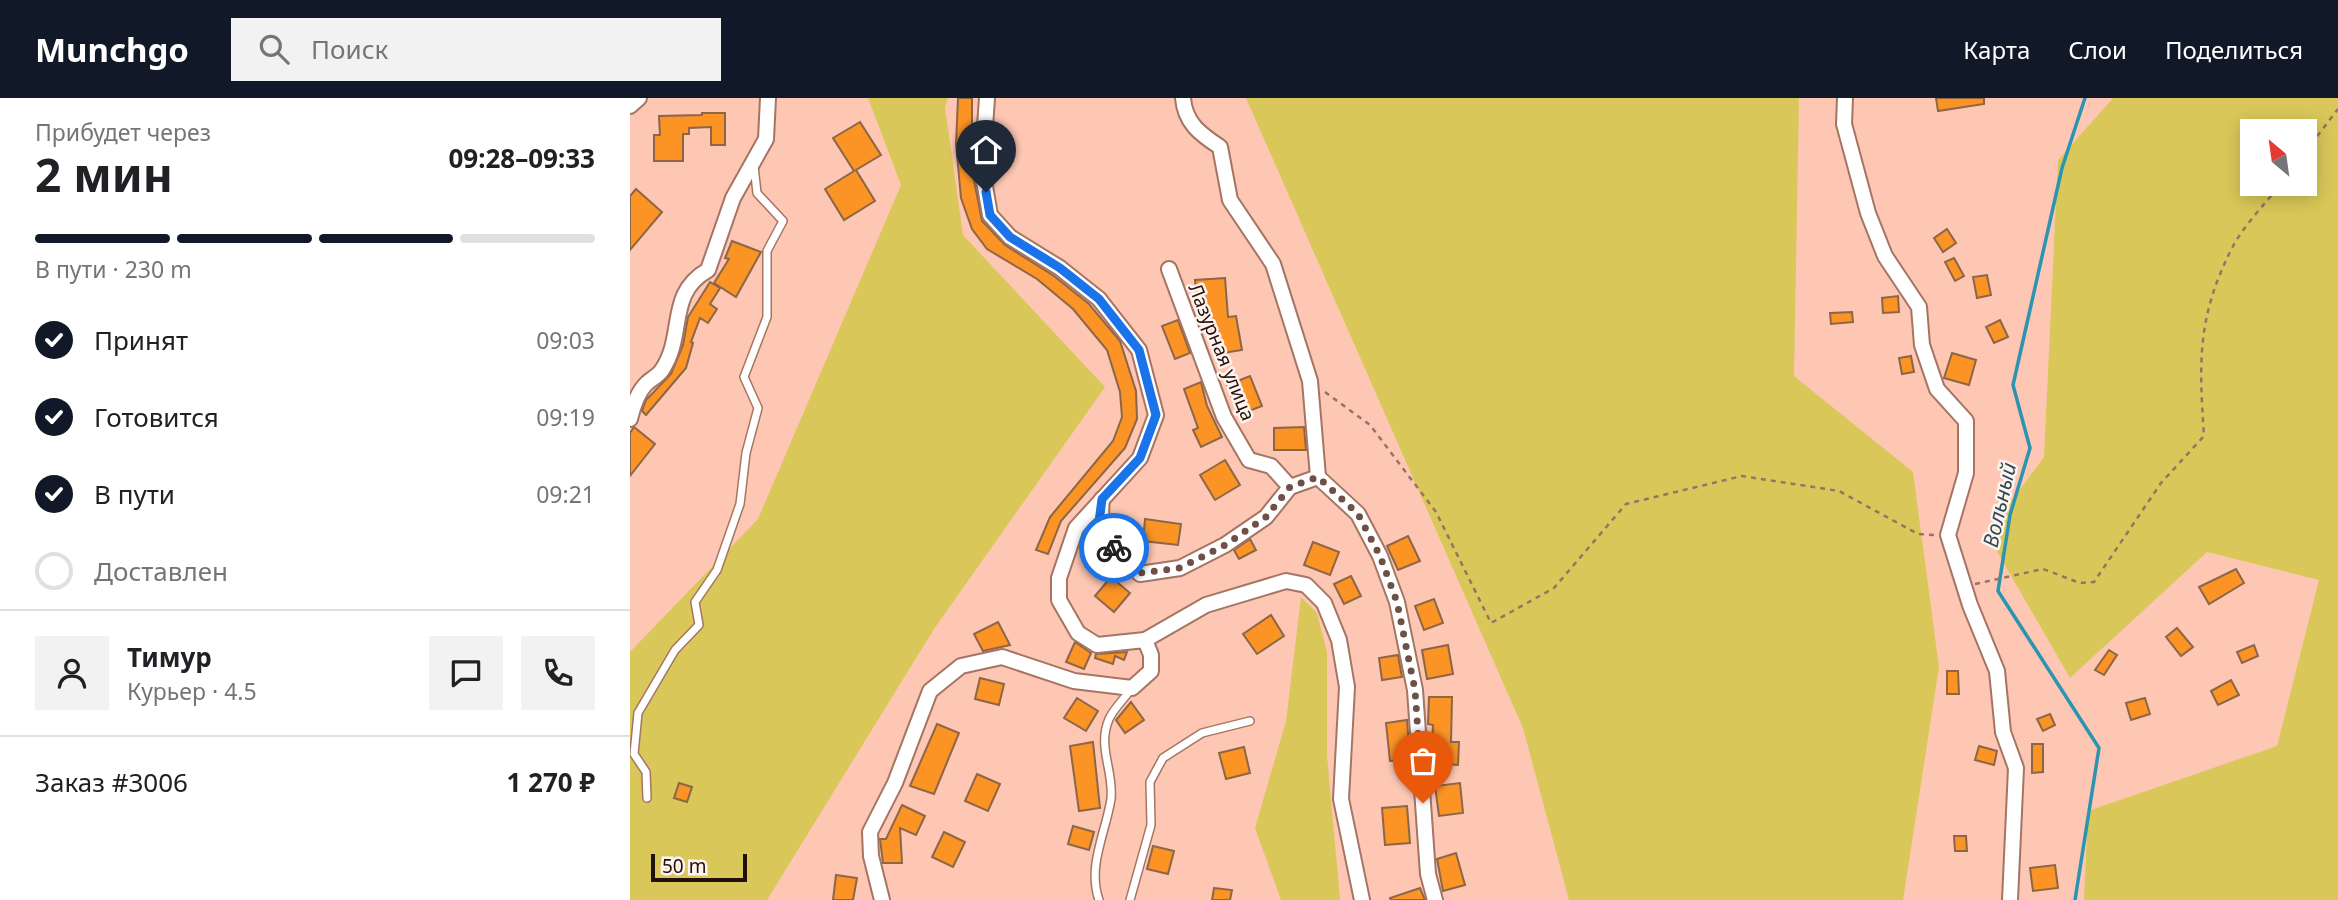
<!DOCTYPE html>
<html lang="ru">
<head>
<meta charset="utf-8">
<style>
	:root { --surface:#fff; --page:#f2f2f2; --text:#202124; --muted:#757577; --line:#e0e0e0; --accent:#111827 }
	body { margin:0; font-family:"Noto Sans",sans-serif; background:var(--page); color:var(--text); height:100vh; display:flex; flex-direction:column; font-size:26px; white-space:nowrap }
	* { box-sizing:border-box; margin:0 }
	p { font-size:23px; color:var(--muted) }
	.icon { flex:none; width:38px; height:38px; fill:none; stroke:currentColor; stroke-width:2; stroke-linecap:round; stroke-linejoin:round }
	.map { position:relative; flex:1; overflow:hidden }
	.side { display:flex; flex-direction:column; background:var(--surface); width:630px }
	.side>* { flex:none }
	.needle { width:46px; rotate:331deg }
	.fabs { position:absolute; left:1610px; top:21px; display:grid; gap:14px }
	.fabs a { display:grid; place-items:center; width:77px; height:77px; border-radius:0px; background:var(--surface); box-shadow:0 4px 18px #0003; font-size:35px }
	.scale { position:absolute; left:21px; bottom:18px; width:96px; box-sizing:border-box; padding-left:7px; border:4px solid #22100a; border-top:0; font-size:19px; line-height:24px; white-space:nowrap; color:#22100a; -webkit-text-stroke:5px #fff3ef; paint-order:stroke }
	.pin { position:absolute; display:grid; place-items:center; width:60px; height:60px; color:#fff; margin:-72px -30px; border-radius:50% 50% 50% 0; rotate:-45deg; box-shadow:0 0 7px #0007 }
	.pin .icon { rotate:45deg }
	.courier { position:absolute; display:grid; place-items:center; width:70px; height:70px; margin:-35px; border:5px solid #1a73e8; border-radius:50%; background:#fff; color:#222; box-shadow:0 2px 9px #0007 }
	.headline em { font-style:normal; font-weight:700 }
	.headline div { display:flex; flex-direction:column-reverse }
	.headline { display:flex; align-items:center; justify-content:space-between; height:119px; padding:0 35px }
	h1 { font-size:46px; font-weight:700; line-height:52px }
	.bar { display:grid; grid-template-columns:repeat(4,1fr); gap:10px 7px; align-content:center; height:84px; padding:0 35px }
	.bar i { height:9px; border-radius:5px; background:var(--line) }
	.bar .active { background:var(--accent) }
	.bar p { grid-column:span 4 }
	.line { display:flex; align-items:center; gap:18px; padding:0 35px; border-top:2px solid var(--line) }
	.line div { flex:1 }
	.round { display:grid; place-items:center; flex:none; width:74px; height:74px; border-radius:0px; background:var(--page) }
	ol { padding:0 35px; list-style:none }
	li { display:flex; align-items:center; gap:21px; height:77px }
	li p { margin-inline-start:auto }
	li .icon { padding:7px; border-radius:50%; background:var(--accent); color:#fff; stroke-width:4 }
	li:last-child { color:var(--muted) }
	li i { width:38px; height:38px; border:4px solid var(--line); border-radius:50% }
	header { display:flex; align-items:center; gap:42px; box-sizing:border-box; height:98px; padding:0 35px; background:var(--accent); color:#fff }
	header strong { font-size:33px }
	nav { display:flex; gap:38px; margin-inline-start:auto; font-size:24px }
	.search { width:490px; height:63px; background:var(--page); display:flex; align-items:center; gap:18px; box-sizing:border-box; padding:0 24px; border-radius:0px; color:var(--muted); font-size:26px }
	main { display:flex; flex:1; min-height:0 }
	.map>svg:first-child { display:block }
</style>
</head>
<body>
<header>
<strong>Munchgo</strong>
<div class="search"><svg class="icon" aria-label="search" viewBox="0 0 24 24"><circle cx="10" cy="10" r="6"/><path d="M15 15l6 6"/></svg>Поиск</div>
<nav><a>Карта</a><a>Слои</a><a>Поделиться</a></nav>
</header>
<main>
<section class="side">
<div class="headline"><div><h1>2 мин</h1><p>Прибудет через</p></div><em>09:28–09:33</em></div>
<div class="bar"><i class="active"></i><i class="active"></i><i class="active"></i><i></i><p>В пути · 230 m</p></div>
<ol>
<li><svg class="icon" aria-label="check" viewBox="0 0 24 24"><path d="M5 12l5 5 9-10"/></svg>Принят<p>09:03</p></li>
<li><svg class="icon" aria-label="check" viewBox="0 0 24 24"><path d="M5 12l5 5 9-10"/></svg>Готовится<p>09:19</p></li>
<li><svg class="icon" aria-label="check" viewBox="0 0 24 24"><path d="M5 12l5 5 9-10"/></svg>В пути<p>09:21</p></li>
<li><i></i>Доставлен</li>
</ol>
<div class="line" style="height:126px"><a class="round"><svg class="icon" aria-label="person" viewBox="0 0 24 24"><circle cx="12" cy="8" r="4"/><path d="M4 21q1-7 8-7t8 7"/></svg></a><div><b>Тимур</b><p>Курьер · 4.5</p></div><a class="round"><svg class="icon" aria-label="chat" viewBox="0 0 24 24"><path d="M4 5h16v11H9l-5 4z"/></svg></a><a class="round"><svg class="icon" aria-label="phone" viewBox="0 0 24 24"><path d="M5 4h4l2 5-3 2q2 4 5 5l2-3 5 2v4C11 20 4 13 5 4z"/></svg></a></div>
<div class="line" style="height:91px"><div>Заказ #3006</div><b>1 270 ₽</b></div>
</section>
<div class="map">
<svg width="1708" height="802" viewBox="0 0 1708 802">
	<rect width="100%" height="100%" fill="#fdc7b4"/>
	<g fill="#d9c859" fill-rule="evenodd">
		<polygon points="238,0 318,0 315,9 333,137 475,289 304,531 137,802 0,802 0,554 128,421 271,87"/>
		<polygon points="616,0 1169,0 1164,278 1283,374 1309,569 1273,802 939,802 893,630"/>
		<path d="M 1483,0 L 1708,0 L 1708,802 L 1454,802 L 1458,713 L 1647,648 L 1689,482 L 1577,454 L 1440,580 L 1357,436 L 1414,359 L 1428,62 ZM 1622,33 L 1675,33 L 1675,86 L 1622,86 Z"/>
		<polygon points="671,499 687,515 697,554 697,657 710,802 651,802 625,730 656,623"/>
	</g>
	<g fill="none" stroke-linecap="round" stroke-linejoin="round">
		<polyline stroke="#2c94b0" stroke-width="3.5" points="1445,802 1469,650 1368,493 1380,417 1400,350 1383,287 1432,70 1455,0"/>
	</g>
	<g fill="#fb9325" stroke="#8c6647" stroke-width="2">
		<polygon points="328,0 342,0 342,72 352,123 375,147 424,178 459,206 490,243 506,293 507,321 495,350 431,423 418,456 406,452 420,419 483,343 492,319 490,294 477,252 443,211 407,181 357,151 342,131 331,100 326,46"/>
		<polygon points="1306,0 1354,0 1354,6 1308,13"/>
		<polygon points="72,15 95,15 95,47 81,47 81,29 59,30 59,36 53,36 53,63 24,63 24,37 30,37 29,18 72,17"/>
		<polygon points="230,24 251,57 226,72 245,103 214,122 195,91 224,73 203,40"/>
		<polygon points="6,91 32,114 0,152 0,98"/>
		<polygon points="1317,131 1326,145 1313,154 1304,140"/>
		<polygon points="102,143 131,154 106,199 84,185 99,161 95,160"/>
		<polygon points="1324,160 1334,178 1325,183 1315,164"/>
		<polygon points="1357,177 1361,197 1347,200 1343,179"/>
		<polygon points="595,180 598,219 606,218 612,252 586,256 578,213 568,214 565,182"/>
		<polygon points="80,184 90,190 80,206 87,211 78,225 70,220 61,244 63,245 56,270 16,317 12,313 16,302 41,276 53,247 58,219"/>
		<polygon points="1268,198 1269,214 1253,215 1252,200"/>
		<polygon points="1222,214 1223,224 1201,226 1200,215"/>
		<polygon points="548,222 560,255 545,261 532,228"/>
		<polygon points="1370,222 1378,239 1364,245 1356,229"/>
		<polygon points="1322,255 1346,262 1339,287 1314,280"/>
		<polygon points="1281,258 1284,274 1272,276 1269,260"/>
		<polygon points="620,278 632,308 609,317 597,287"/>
		<polygon points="571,284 577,308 592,339 571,349 563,332 568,330 554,291"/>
		<polygon points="4,329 25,346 0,378 0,335"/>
		<polygon points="674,329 676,352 644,352 644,330"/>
		<polygon points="595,362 610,387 585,402 570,377"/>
		<polygon points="515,421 551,426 548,447 513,443"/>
		<polygon points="778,438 790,463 768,472 757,448"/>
		<polygon points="620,441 626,452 609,461 604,452"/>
		<polygon points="683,444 709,454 700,477 674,467"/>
		<polygon points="470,451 482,461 468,479 456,469"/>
		<polygon points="1606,471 1614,485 1579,506 1569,489"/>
		<polygon points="721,478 731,498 714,506 704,486"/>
		<polygon points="481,479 500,495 484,514 465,498"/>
		<polygon points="804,501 813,525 794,532 785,508"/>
		<polygon points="641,517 654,538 627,556 613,536"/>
		<polygon points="368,524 380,547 353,553 344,536"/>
		<polygon points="1547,530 1563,549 1551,558 1536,539"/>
		<polygon points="445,544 461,555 454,571 436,564"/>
		<polygon points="818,547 823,576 797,581 792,552"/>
		<polygon points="1624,547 1628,558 1612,565 1607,554"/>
		<polygon points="1479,552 1487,557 1474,577 1465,572"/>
		<polygon points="497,554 494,562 485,558 483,566 465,560 466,556"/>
		<polygon points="768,557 772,579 752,582 749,560"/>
		<polygon points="1317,573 1328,573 1329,596 1317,596"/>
		<polygon points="350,580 374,586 369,607 345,601"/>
		<polygon points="1601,582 1609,597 1588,607 1581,593"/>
		<polygon points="799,599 822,599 821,644 829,644 828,667 801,665 803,627 798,626"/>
		<polygon points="447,600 468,613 456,633 434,620"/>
		<polygon points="1515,600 1520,616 1501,622 1496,605"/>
		<polygon points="501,604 514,622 495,635 486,622"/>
		<polygon points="1420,616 1425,627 1413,633 1407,621"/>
		<polygon points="777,622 780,661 760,663 756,625"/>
		<polygon points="307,626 329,635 304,696 280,688"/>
		<polygon points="463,644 470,710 449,713 440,648"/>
		<polygon points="1402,646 1413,646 1413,674 1402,675"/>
		<polygon points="1349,648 1367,653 1364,667 1345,662"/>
		<polygon points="614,649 620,675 596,681 589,655"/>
		<polygon points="347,676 370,686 358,713 335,703"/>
		<polygon points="49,685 62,689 57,704 44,700"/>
		<polygon points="830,685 833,715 809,718 805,688"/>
		<polygon points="272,707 295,718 286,737 270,730 272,765 253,765 250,741 256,741"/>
		<polygon points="777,708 780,745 755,747 752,710"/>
		<polygon points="443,728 464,734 459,752 438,746"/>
		<polygon points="314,734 335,744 323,769 302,759"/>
		<polygon points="1324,738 1336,738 1337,753 1325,753"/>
		<polygon points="523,748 544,753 538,776 517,771"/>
		<polygon points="826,755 835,787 813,793 807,761"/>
		<polygon points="1425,767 1428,790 1403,793 1400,770"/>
		<polygon points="206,777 227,780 223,802 203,802"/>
		<polygon points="584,790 602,792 600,802 582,802"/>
		<polygon points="790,790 795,802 761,802 760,800"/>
	</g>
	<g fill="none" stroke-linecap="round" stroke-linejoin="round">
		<g stroke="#a57564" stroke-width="10">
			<g id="service">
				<polyline points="17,700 16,674 4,656 8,615 45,552 69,527 65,504 87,472 110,406 116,355 128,310 114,279 137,219 137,153 153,123 127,95 124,68"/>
				<path d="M 469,802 C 457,768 476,734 481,701 C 484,673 467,649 479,621 C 484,610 495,600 502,590"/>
				<polyline points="500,802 521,727 520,684 533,660 572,635 620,623"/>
			</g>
		</g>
		<g stroke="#a57564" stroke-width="18">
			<g id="minor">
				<path d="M 553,0 C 555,25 570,36 590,49 L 600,102 L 643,166 L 680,283 L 688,379"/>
				<polyline points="1215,0 1214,26 1238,115 1255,158 1289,209 1292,247 1307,291 1336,323 1336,375 1318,437 1340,507 1367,573 1373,634 1386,670 1380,802"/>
				<polyline points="0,8 9,0"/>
				<polyline points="539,171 594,319 619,362 641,368 660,389 688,379 728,416 750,458 767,504 785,592 798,776 805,802"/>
				<path d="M 0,321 C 3,309 7,295 16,286 C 21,281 28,278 32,272 C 56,236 36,196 78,172 L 103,100 L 136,41 L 138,0"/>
				<path d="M 472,401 C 467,439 485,451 510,476 L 550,470 L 595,447 L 636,419 L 660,389"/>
				<polyline points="515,542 576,507 656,483 676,487 694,505 709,542 717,589 711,701 732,802"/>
				<polyline points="252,802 241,758 240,734 265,685 300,593 331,568 372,559 444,583 502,590 521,573 521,557 515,542 467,547 448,535 429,502 429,480 446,430 510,360 526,317 509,252 469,201 430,170 380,139 360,117 352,71 357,0"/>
			</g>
		</g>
		<g stroke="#977265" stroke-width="2.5" stroke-dasharray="5 5" stroke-linecap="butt">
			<polyline points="1675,54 1708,11"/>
			<polyline points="695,294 740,327 806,414 861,525 924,490 996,406 1112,378 1209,393 1288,436 1304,437"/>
			<path d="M 1345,486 L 1413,471 L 1450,485 L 1464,484 L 1531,385 L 1574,338 C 1569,264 1567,219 1602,150 C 1614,127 1635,106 1651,86"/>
		</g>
		<use href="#service" stroke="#fff" stroke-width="7"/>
		<use href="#minor" stroke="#fff" stroke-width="14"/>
	</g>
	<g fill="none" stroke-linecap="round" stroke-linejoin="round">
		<polyline stroke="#6f5046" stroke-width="7" stroke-dasharray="0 12.6" points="484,450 510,475 550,470 595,447 636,419 660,389 688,379 728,416 750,458 767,504 785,592 793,705"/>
		<polyline stroke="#1a73e8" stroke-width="9" points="356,94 360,117 380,139 430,170 469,201 509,252 526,317 510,360 472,401 469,424 484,450"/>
	</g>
	<g text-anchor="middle" stroke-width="5" stroke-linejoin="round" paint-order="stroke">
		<g font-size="19" fill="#22100a" stroke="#fff3ef">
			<text transform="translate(592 254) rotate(68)" y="7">Лазурная улица</text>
		</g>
		<g font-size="21" font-style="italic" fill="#2c4a54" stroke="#fff3ef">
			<text transform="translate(1370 407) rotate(-77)" y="7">Вольный</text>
		</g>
	</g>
</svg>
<div class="fabs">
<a><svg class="needle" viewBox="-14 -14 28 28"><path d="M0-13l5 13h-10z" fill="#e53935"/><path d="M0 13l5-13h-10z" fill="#757577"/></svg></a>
</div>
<div class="scale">50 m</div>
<div class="pin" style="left:793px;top:705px;background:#ea580c"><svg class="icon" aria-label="bag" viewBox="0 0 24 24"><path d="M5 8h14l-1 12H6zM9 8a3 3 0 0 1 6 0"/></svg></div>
<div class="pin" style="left:356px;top:94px;background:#1f2937"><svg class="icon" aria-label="home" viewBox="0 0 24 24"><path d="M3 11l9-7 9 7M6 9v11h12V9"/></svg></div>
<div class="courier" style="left:484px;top:450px"><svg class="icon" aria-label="bike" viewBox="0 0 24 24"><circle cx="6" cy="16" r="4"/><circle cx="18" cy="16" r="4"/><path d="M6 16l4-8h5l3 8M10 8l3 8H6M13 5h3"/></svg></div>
</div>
</main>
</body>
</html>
